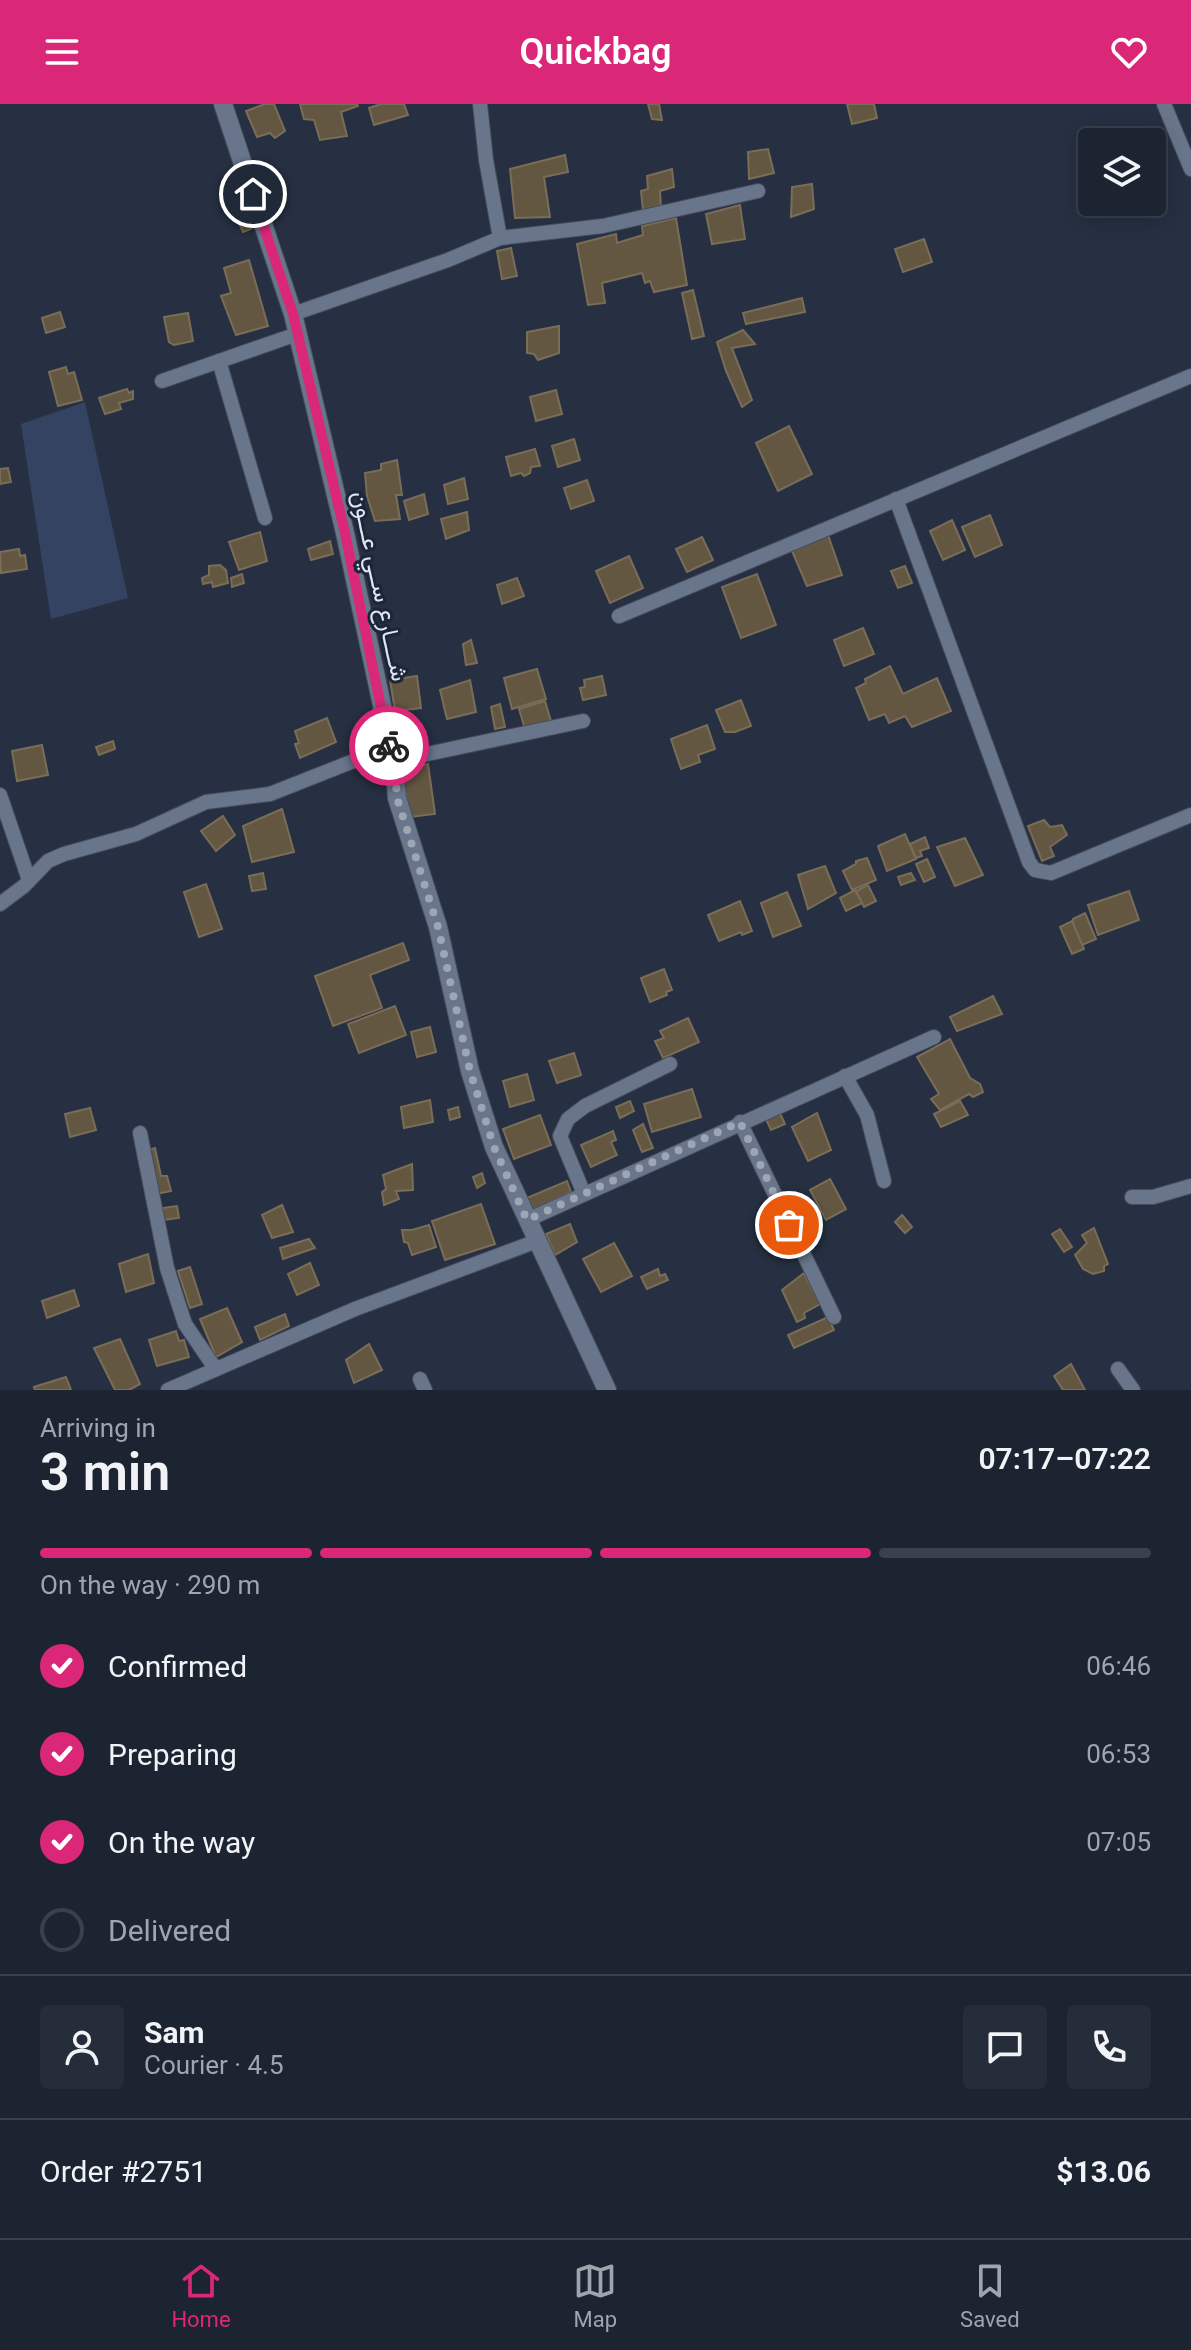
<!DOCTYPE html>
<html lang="en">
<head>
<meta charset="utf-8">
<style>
	:root { --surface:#1c2432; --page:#252c3a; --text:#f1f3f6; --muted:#a0a4ac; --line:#3a414d; --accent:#db2777 }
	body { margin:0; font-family:Roboto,Vazirmatn,sans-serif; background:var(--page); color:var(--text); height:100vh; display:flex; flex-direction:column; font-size:30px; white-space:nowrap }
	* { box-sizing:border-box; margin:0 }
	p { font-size:26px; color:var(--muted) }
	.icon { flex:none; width:44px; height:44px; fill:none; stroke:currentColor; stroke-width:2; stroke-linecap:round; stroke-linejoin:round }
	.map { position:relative; height:1286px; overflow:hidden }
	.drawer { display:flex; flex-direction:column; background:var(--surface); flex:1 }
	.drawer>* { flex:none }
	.buttons { position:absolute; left:1078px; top:24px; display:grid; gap:16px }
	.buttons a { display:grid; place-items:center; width:88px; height:88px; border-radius:8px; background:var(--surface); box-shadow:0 4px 20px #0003,0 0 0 2px var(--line); font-size:40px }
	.pin { position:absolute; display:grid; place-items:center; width:68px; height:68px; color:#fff; margin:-34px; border:4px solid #fff; border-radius:50%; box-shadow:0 2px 8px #0007 }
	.courier { position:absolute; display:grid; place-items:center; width:80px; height:80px; margin:-40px; border:6px solid #db2777; border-radius:50%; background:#fff; color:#222; box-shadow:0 2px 10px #0007 }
	.headline em { font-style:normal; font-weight:600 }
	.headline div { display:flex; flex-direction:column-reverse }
	.headline { display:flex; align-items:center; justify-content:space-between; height:136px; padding:0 40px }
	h1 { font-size:52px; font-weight:600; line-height:60px }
	.bar { display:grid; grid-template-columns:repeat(4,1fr); gap:12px 8px; align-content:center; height:96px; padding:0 40px }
	.bar i { height:10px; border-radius:6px; background:var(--line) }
	.bar .on { background:var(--accent) }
	.bar p { grid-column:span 4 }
	.line { display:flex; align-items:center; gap:20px; padding:0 40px; border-top:2px solid var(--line) }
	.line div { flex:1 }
	.round { display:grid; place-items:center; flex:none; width:84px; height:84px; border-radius:8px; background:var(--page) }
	ol { padding:0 40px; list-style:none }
	li { display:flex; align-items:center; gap:24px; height:88px }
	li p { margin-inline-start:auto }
	li .icon { padding:8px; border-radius:50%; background:var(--accent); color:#fff; stroke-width:4 }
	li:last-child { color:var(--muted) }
	li i { width:44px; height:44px; border:4px solid var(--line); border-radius:50% }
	header { display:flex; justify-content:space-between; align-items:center; height:104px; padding:0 40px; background:var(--accent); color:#fff; font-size:36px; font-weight:600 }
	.dock { display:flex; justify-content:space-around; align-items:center; height:112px; border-top:2px solid var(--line); background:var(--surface); font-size:22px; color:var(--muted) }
	.dock a { display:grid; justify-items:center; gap:4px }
	.dock .on { color:var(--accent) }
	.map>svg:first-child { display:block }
</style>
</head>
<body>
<header><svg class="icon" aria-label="menu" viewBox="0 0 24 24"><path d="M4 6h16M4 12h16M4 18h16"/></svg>Quickbag<svg class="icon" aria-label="heart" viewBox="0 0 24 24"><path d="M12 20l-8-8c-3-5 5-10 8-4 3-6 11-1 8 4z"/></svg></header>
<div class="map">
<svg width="1191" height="1286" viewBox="0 0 1191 1286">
	<rect width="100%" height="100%" fill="#263042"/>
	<polygon fill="#334361" points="85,298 128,494 51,515 21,320"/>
	<g fill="#645742" stroke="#7a6d57" stroke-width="2">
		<polygon points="265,0 274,0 285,27 275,34 270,29 257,33 246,7"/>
		<polygon points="300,0 357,0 358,2 341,8 347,32 320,36 314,16 304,15"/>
		<polygon points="381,0 404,0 408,11 374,21 369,4"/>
		<polygon points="648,0 659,0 662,16 652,15"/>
		<polygon points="847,0 874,0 877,14 852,20"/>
		<polygon points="768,45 774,69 749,75 748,48"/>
		<polygon points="565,51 568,68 544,73 550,113 515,114 510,65"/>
		<polygon points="672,65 674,83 660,87 661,105 643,107 641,87 648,85 647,72"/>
		<polygon points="812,80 814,105 791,113 792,83"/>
		<polygon points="740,101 745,135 712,140 706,110"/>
		<polygon points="247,113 251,125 243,128 238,117"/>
		<polygon points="676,114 687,181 654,188 650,177 645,179 642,169 602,179 605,199 588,201 577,140 616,130 617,139 643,131 642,122"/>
		<polygon points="924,135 932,158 903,168 895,145"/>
		<polygon points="511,144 517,172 502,175 497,147"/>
		<polygon points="249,156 268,222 236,231 221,192 231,189 224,164"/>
		<polygon points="693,186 704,232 692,235 682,189"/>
		<polygon points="802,194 805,208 746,220 743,209"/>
		<polygon points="60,208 65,223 46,229 42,214"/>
		<polygon points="188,209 193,237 174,241 169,238 164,213"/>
		<polygon points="559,222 559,249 538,256 534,250 527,249 527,228"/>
		<polygon points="743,226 755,240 732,244 752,296 742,303 726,267 717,238"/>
		<polygon points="66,263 68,270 74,268 82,296 58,302 49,268"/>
		<polygon points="127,285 129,289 133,287 133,295 119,299 121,305 105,310 99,294"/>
		<polygon points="556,286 562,310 536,317 530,293"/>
		<polygon points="789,322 812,370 778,387 756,339"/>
		<polygon points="574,335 580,356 558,363 552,342"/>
		<polygon points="535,345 540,362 531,363 530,369 524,372 521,369 511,372 506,353"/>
		<polygon points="397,356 402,391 396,391 400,415 375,417 367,392 365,369 381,366 381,360"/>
		<polygon points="8,364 11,378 0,380 0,365"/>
		<polygon points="464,374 468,395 448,400 444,381"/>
		<polygon points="587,376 594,397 571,405 564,384"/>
		<polygon points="424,390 428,410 409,416 404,397"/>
		<polygon points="467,408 469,426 446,435 441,415"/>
		<polygon points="990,411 1002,441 975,453 962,423"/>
		<polygon points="952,416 965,446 943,456 930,427"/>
		<polygon points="260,428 267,457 239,466 229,438"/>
		<polygon points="828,431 842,471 807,482 792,447"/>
		<polygon points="702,433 713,456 687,468 676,445"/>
		<polygon points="330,437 333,450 311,456 308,445"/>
		<polygon points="19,445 20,452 25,451 27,465 1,469 0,448"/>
		<polygon points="629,452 643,484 610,499 596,467"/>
		<polygon points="220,461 226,466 228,479 213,483 212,478 203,480 202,474 209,471 209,462"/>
		<polygon points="905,462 912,479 898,484 891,467"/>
		<polygon points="242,470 244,479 232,483 231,474"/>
		<polygon points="757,470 776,521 741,534 722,483"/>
		<polygon points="517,474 524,492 502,500 497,481"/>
		<polygon points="863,524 874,550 844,562 834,536"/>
		<polygon points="471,536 477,559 466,561 463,540"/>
		<polygon points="890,562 903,590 937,574 951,607 912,623 905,612 889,619 885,610 869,616 856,584 866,579 865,575"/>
		<polygon points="537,565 546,595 512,605 504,574"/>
		<polygon points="417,572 421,604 395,607 390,576"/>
		<polygon points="602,572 606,591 583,596 580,584 585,583 584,576"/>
		<polygon points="470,576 476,608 447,615 440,586"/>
		<polygon points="741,596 751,622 735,628 725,628 716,606"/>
		<polygon points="545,597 551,617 525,625 519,605"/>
		<polygon points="500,600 505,623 495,625 491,603"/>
		<polygon points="327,614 336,638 300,654 295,640 299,639 295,627"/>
		<polygon points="707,621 715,645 698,651 700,658 681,665 671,635"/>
		<polygon points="113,637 115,645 99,651 96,643"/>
		<polygon points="42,641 48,671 17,677 12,647"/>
		<polygon points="428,660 435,710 410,713 402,667"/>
		<polygon points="282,705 294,748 252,758 243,722"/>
		<polygon points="223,712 235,731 216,747 201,727"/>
		<polygon points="1044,716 1050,723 1062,721 1067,731 1050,743 1054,752 1042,757 1028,722"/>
		<polygon points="905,730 916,755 887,767 878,742"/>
		<polygon points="925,733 929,744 920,747 922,752 916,754 910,740"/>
		<polygon points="965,734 983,771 955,782 937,743"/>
		<polygon points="867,754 876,776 852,786 843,767 856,760 856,757"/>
		<polygon points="927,755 935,773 924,778 916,760"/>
		<polygon points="825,762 836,789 808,805 798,771"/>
		<polygon points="263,769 266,785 252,787 249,772"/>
		<polygon points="911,769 915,776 901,781 898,773"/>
		<polygon points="206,780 222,825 199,833 184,788"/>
		<polygon points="868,781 876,797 864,803 856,787"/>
		<polygon points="855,786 862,799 846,807 840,794"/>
		<polygon points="1129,787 1139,816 1098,831 1088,801"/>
		<polygon points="787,788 801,822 773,833 761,799"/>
		<polygon points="740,797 752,827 742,831 741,828 719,837 708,811"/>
		<polygon points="1085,809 1096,835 1082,841 1072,820 1073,815"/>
		<polygon points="1072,817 1084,845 1072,850 1060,823"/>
		<polygon points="403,839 409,856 370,871 382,904 333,922 315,872"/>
		<polygon points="664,865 672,886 666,888 667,891 650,898 641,874"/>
		<polygon points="993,892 1002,910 957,927 950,913"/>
		<polygon points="395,902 406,931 359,949 348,920"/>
		<polygon points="688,914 699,938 663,954 655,937 664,934 660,927"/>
		<polygon points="430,923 436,948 417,953 411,928"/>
		<polygon points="950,935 970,974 980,980 983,988 973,993 969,990 940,1006 931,995 939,990 917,953"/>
		<polygon points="574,949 581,971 557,979 549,957"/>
		<polygon points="527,970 534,996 510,1003 503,977"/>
		<polygon points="692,985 701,1013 652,1028 644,1000"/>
		<polygon points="430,996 433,1018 404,1024 401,1003"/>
		<polygon points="630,997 634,1007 620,1014 616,1003"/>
		<polygon points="960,997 968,1011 941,1023 934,1010"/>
		<polygon points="458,1003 460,1013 450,1016 448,1006"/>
		<polygon points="90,1004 96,1026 70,1033 65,1010"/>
		<polygon points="779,1007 785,1020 771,1026 765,1013"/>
		<polygon points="817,1009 831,1046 808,1057 792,1023"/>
		<polygon points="540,1011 551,1041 514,1055 503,1025"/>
		<polygon points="643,1020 653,1044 642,1048 633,1026"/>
		<polygon points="613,1027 616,1036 611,1038 617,1051 591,1063 581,1041"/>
		<polygon points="155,1044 161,1072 167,1072 171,1087 156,1090 146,1047"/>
		<polygon points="412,1060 413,1086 396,1087 399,1095 384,1101 382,1088 386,1085 383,1071"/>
		<polygon points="482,1069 485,1079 477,1084 473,1073"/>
		<polygon points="830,1075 846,1105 826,1116 810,1086"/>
		<polygon points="567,1077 571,1088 527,1109 522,1096"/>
		<polygon points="481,1100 495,1140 445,1156 432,1117"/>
		<polygon points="282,1101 293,1128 272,1134 262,1111"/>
		<polygon points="177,1102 179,1114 164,1116 162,1104"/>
		<polygon points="902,1111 912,1123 905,1129 895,1118"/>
		<polygon points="570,1120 577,1138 555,1151 546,1130"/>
		<polygon points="429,1121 436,1143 412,1151 408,1139 404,1138 402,1126 412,1126"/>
		<polygon points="1094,1124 1108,1160 1104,1162 1104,1167 1093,1170 1083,1165 1075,1151 1087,1139 1082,1131"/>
		<polygon points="1060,1125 1072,1143 1064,1148 1052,1130"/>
		<polygon points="309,1135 315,1144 283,1155 280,1144"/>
		<polygon points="614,1139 632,1172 601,1188 583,1155"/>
		<polygon points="148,1150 154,1179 126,1188 119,1160"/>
		<polygon points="310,1159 319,1181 297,1191 288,1170"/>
		<polygon points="190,1163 202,1200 190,1204 178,1167"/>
		<polygon points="658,1165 660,1172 665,1170 668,1176 647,1185 641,1173"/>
		<polygon points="804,1169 820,1200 804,1209 805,1214 797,1218 782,1186"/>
		<polygon points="74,1186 79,1202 47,1214 42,1197"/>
		<polygon points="227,1204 242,1238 216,1253 200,1215"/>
		<polygon points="285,1210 289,1222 260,1236 255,1223"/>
		<polygon points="828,1213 834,1226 794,1244 788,1231"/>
		<polygon points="176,1227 179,1237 184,1236 189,1253 157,1262 149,1236"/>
		<polygon points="120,1235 140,1280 129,1286 115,1286 94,1244"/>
		<polygon points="369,1240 382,1266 354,1279 346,1256"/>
		<polygon points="1071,1260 1085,1286 1063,1286 1054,1272"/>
		<polygon points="66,1273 71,1286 35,1286 34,1283"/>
	</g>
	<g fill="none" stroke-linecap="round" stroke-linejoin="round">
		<g stroke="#444d5d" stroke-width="16">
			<g id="minor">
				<polyline points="480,0 486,56 500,134"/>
				<polyline points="1164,0 1191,65"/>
				<polyline points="293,210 448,156 500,134 603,122 758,87"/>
				<polyline points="219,257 265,414"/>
				<polyline points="162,277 297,230"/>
				<polyline points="896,395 1029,758 1035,766 1051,769 1191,711"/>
				<polyline points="619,512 1191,272"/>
				<polyline points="394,657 583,617"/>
				<polyline points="0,691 29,776"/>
				<polyline points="0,800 24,782 48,757 64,750 136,730 206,698 270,690 389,643"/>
				<polyline points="845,972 867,1011 884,1077"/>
				<polyline points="740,1018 834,1213"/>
				<polyline points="140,1029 167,1164 185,1220 215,1264"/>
				<polyline points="584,1090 560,1032 568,1015 585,1002 670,960"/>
				<polyline points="1132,1093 1153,1093 1191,1082"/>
				<polyline points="527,1116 934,933"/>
				<polyline points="1118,1265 1133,1286"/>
				<polyline points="420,1275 425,1286"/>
				<polyline points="168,1286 355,1205 537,1137"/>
			</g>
		</g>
		<g stroke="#444d5d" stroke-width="20">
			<polyline id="tertiary" points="223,0 293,210 345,429 394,657 397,694 438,823 470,967 494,1043 607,1286"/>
		</g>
		<use href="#minor" stroke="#69758a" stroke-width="14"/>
		<use href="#tertiary" stroke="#69758a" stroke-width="18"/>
	</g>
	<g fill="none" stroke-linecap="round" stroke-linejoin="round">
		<polyline stroke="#9ea6b4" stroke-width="8" stroke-dasharray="0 14.4" points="389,642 394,657 397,694 438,823 470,967 494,1043 527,1116 740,1018 789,1121"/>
		<polyline stroke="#db2777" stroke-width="10" points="253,90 293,210 345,429 389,642"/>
	</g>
	<g text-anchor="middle" stroke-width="6" stroke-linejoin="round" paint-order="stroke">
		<g font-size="24" fill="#dfe6f2" stroke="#1c2638">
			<text transform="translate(380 482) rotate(78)" y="8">شــــارع ســي عـــون</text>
		</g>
	</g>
</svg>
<div class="buttons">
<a><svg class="icon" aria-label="layers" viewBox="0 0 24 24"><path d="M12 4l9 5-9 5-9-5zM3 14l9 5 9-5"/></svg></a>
</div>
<div class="pin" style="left:789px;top:1121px;background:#ea580c"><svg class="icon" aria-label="bag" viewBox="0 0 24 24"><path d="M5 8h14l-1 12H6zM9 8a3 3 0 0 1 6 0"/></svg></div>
<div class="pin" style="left:253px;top:90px;background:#1f2937"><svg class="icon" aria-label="home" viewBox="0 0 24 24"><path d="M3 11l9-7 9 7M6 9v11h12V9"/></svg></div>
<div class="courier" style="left:389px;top:642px"><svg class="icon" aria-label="bike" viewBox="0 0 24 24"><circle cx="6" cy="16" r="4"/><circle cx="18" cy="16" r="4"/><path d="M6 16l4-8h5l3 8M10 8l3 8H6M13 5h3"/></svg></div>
</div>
<section class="drawer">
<div class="headline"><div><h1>3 min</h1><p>Arriving in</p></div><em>07:17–07:22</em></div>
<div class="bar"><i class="on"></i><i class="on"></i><i class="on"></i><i></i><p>On the way · 290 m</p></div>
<ol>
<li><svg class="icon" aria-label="check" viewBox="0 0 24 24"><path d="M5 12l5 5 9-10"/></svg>Confirmed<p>06:46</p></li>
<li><svg class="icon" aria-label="check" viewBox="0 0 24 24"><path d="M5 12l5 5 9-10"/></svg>Preparing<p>06:53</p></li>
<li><svg class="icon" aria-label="check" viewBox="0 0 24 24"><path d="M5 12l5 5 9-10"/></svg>On the way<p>07:05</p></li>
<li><i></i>Delivered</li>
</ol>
<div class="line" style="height:144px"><a class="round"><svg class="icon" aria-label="person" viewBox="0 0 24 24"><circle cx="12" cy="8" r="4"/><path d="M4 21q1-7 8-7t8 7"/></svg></a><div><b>Sam</b><p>Courier · 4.5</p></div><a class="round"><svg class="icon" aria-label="chat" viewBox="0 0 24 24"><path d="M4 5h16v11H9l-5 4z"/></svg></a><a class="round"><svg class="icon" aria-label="phone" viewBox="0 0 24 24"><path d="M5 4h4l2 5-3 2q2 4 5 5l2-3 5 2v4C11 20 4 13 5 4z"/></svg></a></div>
<div class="line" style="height:104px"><div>Order #2751</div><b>$13.06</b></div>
</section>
<nav class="dock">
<a class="on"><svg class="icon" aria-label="home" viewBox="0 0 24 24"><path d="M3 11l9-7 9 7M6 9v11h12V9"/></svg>Home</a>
<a><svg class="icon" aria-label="map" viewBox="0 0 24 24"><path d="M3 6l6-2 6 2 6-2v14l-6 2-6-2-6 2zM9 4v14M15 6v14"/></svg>Map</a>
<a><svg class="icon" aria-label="saved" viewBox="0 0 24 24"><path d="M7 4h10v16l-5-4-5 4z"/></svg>Saved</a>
</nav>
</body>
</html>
